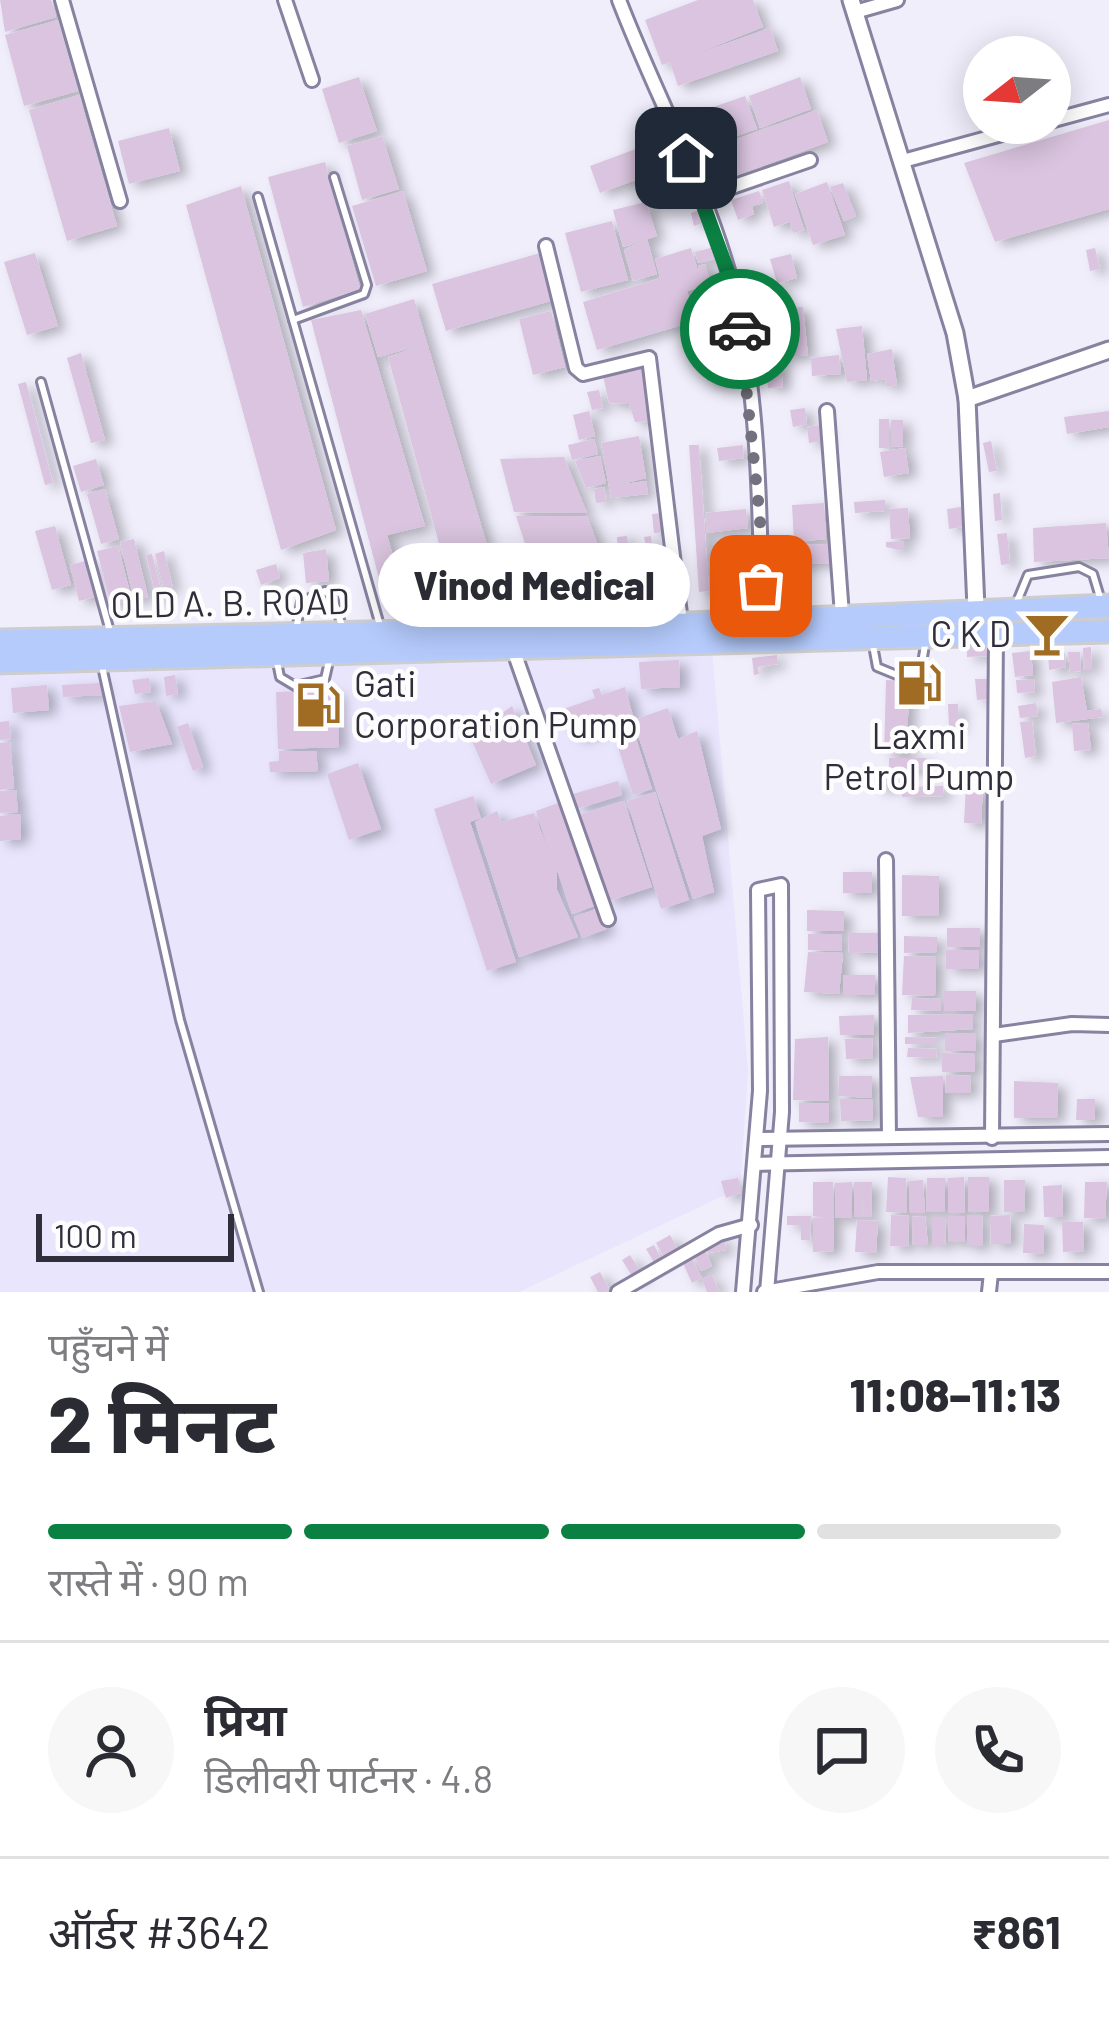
<!DOCTYPE html>
<html lang="hi">
<head>
<meta charset="utf-8">
<style>
	:root { --surface:#fff; --page:#f7f7f7; --text:#2b2b33; --muted:#7c7c81; --line:#e1e1e2; --accent:#0b8043 }
	body { margin:0; font-family:Barlow,"Noto Sans Devanagari",sans-serif; background:var(--page); color:var(--text); height:100vh; display:flex; flex-direction:column; font-size:45px; white-space:nowrap }
	* { box-sizing:border-box; margin:0 }
	p { font-size:39px; color:var(--muted) }
	.icon { flex:none; width:66px; height:66px; fill:none; stroke:currentColor; stroke-width:2; stroke-linecap:round; stroke-linejoin:round }
	.map { position:relative; height:1292px; overflow:hidden }
	.panel { display:flex; flex-direction:column; background:var(--surface); flex:1 }
	.panel>* { flex:none }
	.needle { width:78px; rotate:253deg }
	.controls { position:absolute; left:963px; top:36px; display:grid; gap:24px }
	.controls a { display:grid; place-items:center; width:108px; height:108px; border-radius:50%; background:var(--surface); box-shadow:0 6px 30px #0003; font-size:60px }
	.scale { position:absolute; left:36px; bottom:30px; width:198px; box-sizing:border-box; padding-left:12px; border:6px solid #302e3b; border-top:0; font-size:33px; line-height:42px; white-space:nowrap; color:#302e3b; -webkit-text-stroke:9px #fdfdfd; paint-order:stroke }
	.pin { position:absolute; display:grid; place-items:center; width:102px; height:102px; color:#fff; margin:-51px; border-radius:24px; box-shadow:0 6px 18px #0006 }
	.courier { position:absolute; display:grid; place-items:center; width:120px; height:120px; margin:-60px; border:9px solid #0b8043; border-radius:50%; background:#fff; color:#222; box-shadow:0 3px 15px #0007 }
	.bubble { position:absolute; height:84px; border-radius:42px; background:var(--surface); box-shadow:0 6px 30px #0003; font-size:39px; font-weight:800; line-height:84px; text-align:center }
	.headline em { font-style:normal; font-weight:800 }
	.headline div { display:flex; flex-direction:column-reverse }
	.headline { display:flex; align-items:center; justify-content:space-between; height:204px; padding:0 48px }
	h1 { font-size:78px; font-weight:800; line-height:90px }
	.bar { display:grid; grid-template-columns:repeat(4,1fr); gap:18px 12px; align-content:center; height:144px; padding:0 48px }
	.bar i { height:15px; border-radius:9px; background:var(--line) }
	.bar .current { background:var(--accent) }
	.bar p { grid-column:span 4 }
	.line { display:flex; align-items:center; gap:30px; padding:0 48px; border-top:3px solid var(--line) }
	.line div { flex:1 }
	.round { display:grid; place-items:center; flex:none; width:126px; height:126px; border-radius:63px; background:var(--page) }
	.map>svg:first-child { display:block }
</style>
</head>
<body>
<div class="map">
<svg width="1109" height="1292" viewBox="0 0 1109 1292">
	<defs>
		<filter id="shadow"><feDropShadow dx="8" dy="4.5" stdDeviation="6" flood-color="#0004"/></filter>
	</defs>
	<rect width="100%" height="100%" fill="#f0eefb"/>
	<polygon fill="#e8e5fd" points="712,649 748,1070 740,1188 519,1292 0,1292 0,676"/>
	<g fill="#dac4df" filter="url(#shadow)">
		<polygon points="0,0 51,0 56,17 5,32"/>
		<polygon points="698,0 753,0 763,27 688,57 770,28 778,51 678,86 670,62 662,65 645,20"/>
		<polygon points="58,20 78,91 24,106 5,35"/>
		<polygon points="359,77 377,131 339,143 322,89"/>
		<polygon points="800,77 811,109 760,128 749,96"/>
		<polygon points="79,95 117,226 67,241 29,110"/>
		<polygon points="745,96 757,129 707,146 696,113"/>
		<polygon points="817,110 828,142 721,181 709,149"/>
		<polygon points="1109,120 1109,209 995,242 964,163"/>
		<polygon points="169,128 180,171 129,184 118,141"/>
		<polygon points="382,136 399,189 362,200 347,146"/>
		<polygon points="670,136 681,163 656,173 645,145"/>
		<polygon points="641,147 652,174 600,193 590,166"/>
		<polygon points="325,162 360,289 303,307 268,177"/>
		<polygon points="789,181 804,230 793,233 790,222 774,227 762,190"/>
		<polygon points="827,182 845,235 813,245 795,194"/>
		<polygon points="843,183 856,216 844,221 830,187"/>
		<polygon points="241,186 336,530 281,550 186,205"/>
		<polygon points="403,191 427,271 376,286 352,206"/>
		<polygon points="759,191 763,203 752,206 754,214 738,220 731,200"/>
		<polygon points="646,202 657,236 623,247 613,210"/>
		<polygon points="702,209 706,222 694,226 691,213"/>
		<polygon points="612,221 628,280 581,292 565,233"/>
		<polygon points="647,239 657,274 633,281 624,250"/>
		<polygon points="718,246 721,257 698,263 695,252"/>
		<polygon points="691,248 699,274 698,266 705,264 711,284 687,291 696,321 597,350 583,302 660,278 655,259"/>
		<polygon points="1095,248 1100,269 1090,271 1086,250"/>
		<polygon points="35,253 58,326 27,335 4,262"/>
		<polygon points="540,253 554,300 446,331 432,284"/>
		<polygon points="791,254 797,278 777,283 770,259"/>
		<polygon points="414,299 487,545 443,558 388,357 419,346 378,357 365,314"/>
		<polygon points="803,307 808,355 788,357 785,326 777,327 776,309"/>
		<polygon points="361,310 425,526 387,535 407,604 386,605 311,320"/>
		<polygon points="551,311 565,367 533,375 519,319"/>
		<polygon points="728,326 730,348 690,352 687,330"/>
		<polygon points="862,326 867,380 847,382 836,329"/>
		<polygon points="892,349 897,385 887,387 885,379 871,381 867,354"/>
		<polygon points="81,353 105,440 91,443 67,358"/>
		<polygon points="839,355 841,374 812,376 811,358"/>
		<polygon points="641,364 650,421 635,422 629,404 609,403 602,371"/>
		<polygon points="781,366 783,387 768,388 766,368"/>
		<polygon points="729,370 730,378 707,381 706,373"/>
		<polygon points="26,382 53,483 45,485 18,384"/>
		<polygon points="599,390 603,408 592,410 587,392"/>
		<polygon points="805,408 807,424 793,427 790,410"/>
		<polygon points="589,411 595,436 579,440 573,415"/>
		<polygon points="1109,411 1109,427 1067,434 1064,417"/>
		<rect x="879" y="419" width="10" height="29"/>
		<polygon points="891,420 903,420 903,446 891,447"/>
		<polygon points="822,425 824,441 809,443 807,427"/>
		<polygon points="639,436 646,478 618,485 646,481 648,494 611,498 601,443"/>
		<polygon points="594,439 598,454 572,460 568,445"/>
		<polygon points="991,441 997,471 989,472 983,443"/>
		<polygon points="689,445 699,445 709,591 699,592"/>
		<polygon points="743,445 744,458 719,461 717,448"/>
		<polygon points="905,448 909,473 884,477 880,452"/>
		<polygon points="600,456 606,483 586,488 575,461"/>
		<polygon points="564,457 587,513 514,512 500,459"/>
		<polygon points="96,459 104,485 81,492 73,466"/>
		<polygon points="604,487 606,502 596,503 594,489"/>
		<polygon points="105,489 119,539 101,544 87,494"/>
		<polygon points="1000,493 1002,520 995,521 993,494"/>
		<polygon points="885,500 885,511 855,513 854,502"/>
		<polygon points="824,503 826,539 794,542 792,505"/>
		<polygon points="961,507 963,527 949,529 947,509"/>
		<polygon points="908,508 910,538 891,539 889,509"/>
		<polygon points="746,509 748,528 707,533 705,513"/>
		<polygon points="664,513 666,532 654,533 652,514"/>
		<polygon points="516,516 587,516 600,551 528,553"/>
		<polygon points="1106,523 1109,558 1034,562 1033,528"/>
		<polygon points="55,526 71,585 52,590 35,531"/>
		<polygon points="1007,533 1010,564 1001,565 997,534"/>
		<polygon points="627,536 634,588 620,588 617,537"/>
		<polygon points="651,536 654,558 648,559 644,537"/>
		<polygon points="134,539 148,597 134,600 120,542"/>
		<polygon points="904,541 904,551 886,547 886,542"/>
		<polygon points="829,544 830,563 784,565 783,553 768,553 768,546"/>
		<polygon points="667,545 672,585 661,587 655,547"/>
		<polygon points="118,546 132,600 111,605 97,551"/>
		<polygon points="326,549 329,581 306,583 303,553"/>
		<polygon points="164,551 173,588 164,590 155,554"/>
		<polygon points="755,553 757,570 720,574 718,557"/>
		<polygon points="152,554 164,602 158,604 146,555"/>
		<polygon points="619,559 620,579 607,580 606,560"/>
		<polygon points="89,560 98,596 79,601 70,565"/>
		<polygon points="276,564 280,578 261,585 256,570"/>
		<polygon points="650,594 651,605 625,608 624,597"/>
		<polygon points="986,646 987,656 967,657 967,647"/>
		<polygon points="1091,647 1092,670 1084,670 1083,648"/>
		<polygon points="1031,651 1033,675 1015,677 1012,653"/>
		<polygon points="1068,652 1080,652 1081,671 1070,672"/>
		<polygon points="1065,653 1066,667 1049,670 1048,654"/>
		<polygon points="777,655 778,664 758,667 759,674 754,675 752,658"/>
		<polygon points="679,660 680,687 641,689 639,662"/>
		<polygon points="175,675 178,694 166,696 164,677"/>
		<polygon points="1081,677 1087,711 1101,709 1103,717 1056,723 1052,682"/>
		<polygon points="149,678 151,692 135,694 132,680"/>
		<polygon points="975,679 987,679 988,699 977,700"/>
		<polygon points="1034,679 1035,692 1017,693 1016,680"/>
		<polygon points="886,680 909,681 907,754 884,753"/>
		<polygon points="101,683 102,695 63,697 62,685"/>
		<polygon points="47,685 49,710 13,713 11,688"/>
		<polygon points="625,687 633,716 616,723 630,719 652,789 633,795 611,725 576,738 561,710 595,698 592,690 599,688 602,695"/>
		<polygon points="337,690 339,747 278,749 276,692"/>
		<polygon points="156,701 172,744 130,752 119,706"/>
		<polygon points="1036,703 1038,716 1020,718 1018,706"/>
		<polygon points="948,704 958,704 958,727 949,728"/>
		<polygon points="512,706 536,765 491,784 465,725 492,720"/>
		<polygon points="668,708 678,739 697,731 721,829 702,836 714,892 693,899 633,720"/>
		<polygon points="9,721 11,739 0,740 0,722"/>
		<polygon points="1032,721 1036,756 1025,758 1020,722"/>
		<polygon points="188,723 203,767 193,771 177,727"/>
		<polygon points="1088,723 1091,750 1074,751 1072,724"/>
		<polygon points="10,742 14,788 0,790 0,743"/>
		<polygon points="279,751 316,751 318,771 270,772 269,762 279,761"/>
		<rect x="889" y="758" width="37" height="12"/>
		<polygon points="358,763 381,829 349,840 327,774"/>
		<polygon points="898,773 898,787 876,788 876,774"/>
		<polygon points="618,781 622,795 577,809 573,794"/>
		<polygon points="943,786 944,796 902,797 901,787"/>
		<polygon points="966,786 983,787 981,824 964,823"/>
		<polygon points="16,790 18,812 0,813 0,791"/>
		<polygon points="655,792 689,900 661,909 627,801"/>
		<polygon points="473,796 481,818 470,822 516,962 487,971 434,809"/>
		<polygon points="624,801 652,887 609,901 581,814"/>
		<polygon points="561,802 597,905 572,914 557,870 557,890 578,937 519,957 475,822 497,811 501,822 534,813 549,852 536,811"/>
		<polygon points="20,814 21,839 0,841 0,816"/>
		<rect x="843" y="872" width="29" height="21"/>
		<polygon points="902,875 939,876 939,916 902,916"/>
		<polygon points="599,908 607,929 582,938 574,917"/>
		<polygon points="807,910 844,911 844,931 807,931"/>
		<rect x="947" y="928" width="33" height="19"/>
		<polygon points="848,933 880,933 881,952 849,953"/>
		<polygon points="808,934 842,934 842,951 808,950"/>
		<polygon points="904,936 937,937 937,952 904,953"/>
		<rect x="946" y="950" width="33" height="19"/>
		<polygon points="808,952 843,953 839,994 804,992"/>
		<polygon points="904,956 936,957 935,996 902,995"/>
		<rect x="843" y="975" width="32" height="20"/>
		<rect x="944" y="991" width="32" height="20"/>
		<polygon points="912,998 941,999 941,1011 911,1010"/>
		<polygon points="973,1014 973,1029 908,1033 908,1015"/>
		<polygon points="874,1015 874,1035 840,1035 839,1016"/>
		<rect x="945" y="1033" width="31" height="18"/>
		<polygon points="828,1037 829,1101 793,1100 795,1039"/>
		<polygon points="905,1037 937,1038 937,1044 905,1044"/>
		<polygon points="872,1038 873,1058 846,1059 845,1039"/>
		<polygon points="908,1048 937,1049 936,1058 907,1057"/>
		<polygon points="942,1053 975,1054 975,1072 942,1072"/>
		<polygon points="946,1075 971,1076 970,1093 945,1093"/>
		<polygon points="839,1076 872,1076 872,1098 838,1096"/>
		<polygon points="943,1076 943,1117 918,1117 910,1077"/>
		<polygon points="1014,1081 1058,1083 1057,1118 1014,1118"/>
		<polygon points="840,1099 872,1099 873,1120 841,1121"/>
		<polygon points="1077,1099 1095,1099 1095,1120 1076,1120"/>
		<polygon points="799,1103 829,1103 829,1123 799,1122"/>
		<polygon points="888,1177 906,1178 907,1213 886,1212"/>
		<polygon points="964,1177 965,1213 948,1213 948,1178"/>
		<rect x="968" y="1177" width="21" height="35"/>
		<polygon points="738,1178 741,1193 726,1198 721,1181"/>
		<polygon points="927,1178 945,1178 945,1212 926,1212"/>
		<polygon points="923,1180 925,1213 910,1213 909,1181"/>
		<polygon points="1004,1180 1025,1180 1024,1212 1004,1212"/>
		<polygon points="813,1182 833,1182 834,1251 813,1252 813,1218 826,1218 813,1216"/>
		<polygon points="852,1182 852,1218 835,1218 835,1183"/>
		<polygon points="854,1182 872,1182 871,1217 864,1217 863,1190 862,1217 854,1217"/>
		<polygon points="1085,1182 1107,1182 1105,1219 1084,1218"/>
		<polygon points="1062,1185 1063,1217 1044,1217 1043,1186"/>
		<polygon points="891,1215 909,1216 908,1247 890,1246"/>
		<polygon points="967,1215 982,1215 983,1246 967,1246"/>
		<polygon points="1010,1215 1011,1244 991,1244 990,1216"/>
		<polygon points="787,1216 811,1216 810,1240 801,1240 801,1225 787,1225"/>
		<polygon points="925,1216 928,1245 913,1245 912,1217"/>
		<polygon points="948,1216 965,1216 965,1242 949,1242"/>
		<polygon points="932,1217 946,1217 945,1245 932,1245"/>
		<polygon points="857,1220 878,1221 876,1253 855,1252"/>
		<polygon points="1062,1222 1083,1222 1084,1251 1063,1252"/>
		<polygon points="1024,1224 1044,1225 1043,1254 1023,1253"/>
		<polygon points="670,1235 678,1249 664,1257 656,1243"/>
		<polygon points="724,1237 726,1250 708,1253 706,1242"/>
		<polygon points="654,1245 662,1260 655,1264 646,1249"/>
		<polygon points="703,1246 712,1266 701,1271 692,1251"/>
		<polygon points="690,1254 702,1278 692,1283 681,1259"/>
		<polygon points="630,1255 642,1274 634,1279 622,1260"/>
		<polygon points="600,1272 610,1290 606,1292 598,1292 590,1277"/>
		<polygon points="712,1275 719,1292 707,1292 702,1279"/>
	</g>
	<g fill="none" stroke-linecap="round" stroke-linejoin="round">
		<g stroke="#8782a0" stroke-width="12">
			<g id="service">
				<polyline points="258,197 381,629"/>
				<polyline points="293,320 364,294 367,285 334,177"/>
				<polyline points="41,382 111,635"/>
				<polyline points="1016,604 1028,575 1079,567 1093,574 1102,604"/>
				<polyline points="296,631 301,602 325,591 333,598 343,629"/>
				<polyline points="872,640 877,667 899,676 921,669 926,639"/>
				<polyline points="276,657 280,677 295,686 325,679 330,657"/>
				<polyline points="101,662 180,1020 259,1292"/>
			</g>
		</g>
		<g stroke="#8782a0" stroke-width="18">
			<g id="minor">
				<polyline points="62,0 120,201"/>
				<polyline points="285,0 312,80"/>
				<path d="M 619,0 C 655,94 705,184 731,281 C 759,385 760,512 762,619"/>
				<polyline points="855,12 897,0"/>
				<polyline points="1050,121 1109,105"/>
				<polyline points="903,161 1042,123"/>
				<polyline points="703,197 810,160"/>
				<polyline points="546,246 576,368 583,374 649,358 681,622"/>
				<polyline points="827,411 842,615"/>
				<polyline points="513,649 608,919"/>
				<polyline points="886,860 889,1137"/>
				<polyline points="994,1035 1072,1024 1109,1025"/>
				<polyline points="992,1138 996,633"/>
				<polyline points="757,1139 1109,1134"/>
				<polyline points="755,1164 1109,1157"/>
				<polyline points="618,1292 719,1234 751,1225"/>
				<polyline points="743,1292 760,1091 758,890 781,885 782,1112 767,1292"/>
				<polyline points="764,1292 878,1272 1109,1272"/>
				<polyline points="989,1292 991,1273"/>
			</g>
		</g>
		<g stroke="#8782a0" stroke-width="21">
			<g id="tertiary">
				<polyline points="851,0 955,333 967,399 976,608"/>
				<polyline points="967,399 1109,350"/>
			</g>
		</g>
		<g stroke="#cdcdd0" stroke-width="27">
			<g id="primary">
				<polyline points="0,641 596,628 1109,606"/>
				<polyline points="0,662 1109,631"/>
			</g>
		</g>
		<use href="#service" stroke="#fff" stroke-width="6"/>
		<use href="#minor" stroke="#fff" stroke-width="12"/>
		<use href="#tertiary" stroke="#fff" stroke-width="15"/>
		<use href="#primary" stroke="#b5cbfc" stroke-width="21"/>
	</g>
	<g fill="none" stroke-linecap="round" stroke-linejoin="round">
		<polyline stroke="#73717e" stroke-width="12" stroke-dasharray="0 21.6" points="740,329 760,519 761,586"/>
		<polyline stroke="#0b8043" stroke-width="15" points="686,158 731,281 740,329"/>
	</g>
	<defs>
		<g id="bar-bare" transform="scale(3.6)"><path d="M-6-5H6L.8 .8V4.5H3.5V6h-7V4.5H-.8V.8Z" fill="#a06c23" stroke="#fdfdfd" stroke-width="2.5" paint-order="stroke"/></g>
		<g id="fuel-bare" transform="scale(3.6)"><path d="M-5.5-6h7V0h2V4h1.3V-2.5L3-4.5l.8-.8L6-3V5H2.5V1h-1V6h-7ZM-4.2-4.7v3.2H.2V-4.7Z" fill="#a06c23" stroke="#fdfdfd" stroke-width="2.5" paint-order="stroke"/></g>
	</defs>
	<g fill-rule="evenodd">
		<use href="#bar-bare" x="1047" y="634"/>
		<use href="#fuel-bare" x="919" y="683"/>
		<use href="#fuel-bare" x="318" y="705"/>
	</g>
	<g text-anchor="middle" stroke-width="9" stroke-linejoin="round" paint-order="stroke">
		<g font-size="36" fill="#302e3b" stroke="#fdfdfd">
			<text transform="translate(230 603) rotate(-1)" y="13">OLD A. B. ROAD</text>
		</g>
		<g font-size="36" fill="#302e3b" stroke="#fdfdfd" text-anchor="end">
			<text x="1011" y="647">C K D</text>
			<text x="354" y="697" text-anchor="start">Gati<tspan x="354" dy="41">Corporation Pump</tspan></text>
			<text x="919" y="749" text-anchor="middle">Laxmi<tspan x="919" dy="41">Petrol Pump</tspan></text>
		</g>
	</g>
</svg>
<div class="controls">
<a><svg class="needle" viewBox="-14 -14 28 28"><path d="M0-13l5 13h-10z" fill="#e53935"/><path d="M0 13l5-13h-10z" fill="#7c7c81"/></svg></a>
</div>
<div class="scale">100 m</div>
<div class="pin" style="left:761px;top:586px;background:#ea580c"><svg class="icon" aria-label="bag" viewBox="0 0 24 24"><path d="M5 8h14l-1 12H6zM9 8a3 3 0 0 1 6 0"/></svg></div>
<div class="pin" style="left:686px;top:158px;background:#1f2937"><svg class="icon" aria-label="home" viewBox="0 0 24 24"><path d="M3 11l9-7 9 7M6 9v11h12V9"/></svg></div>
<div class="courier" style="left:740px;top:329px"><svg class="icon" aria-label="car" viewBox="0 0 24 24"><path d="M5 17H2v-5l4-1 3-4h7l3 4 3 1v5h-3M9 17h6M6 11h13"/><circle cx="7" cy="17" r="2"/><circle cx="17" cy="17" r="2"/></svg></div>
<div class="bubble" style="left:378px;top:543px;width:312px">Vinod Medical</div>
</div>
<section class="panel">
<div class="headline"><div><h1>2 मिनट</h1><p>पहुँचने में</p></div><em>11:08–11:13</em></div>
<div class="bar"><i class="current"></i><i class="current"></i><i class="current"></i><i></i><p>रास्ते में · 90 m</p></div>
<div class="line" style="height:216px"><a class="round"><svg class="icon" aria-label="person" viewBox="0 0 24 24"><circle cx="12" cy="8" r="4"/><path d="M4 21q1-7 8-7t8 7"/></svg></a><div><b>प्रिया</b><p>डिलीवरी पार्टनर · 4.8</p></div><a class="round"><svg class="icon" aria-label="chat" viewBox="0 0 24 24"><path d="M4 5h16v11H9l-5 4z"/></svg></a><a class="round"><svg class="icon" aria-label="phone" viewBox="0 0 24 24"><path d="M5 4h4l2 5-3 2q2 4 5 5l2-3 5 2v4C11 20 4 13 5 4z"/></svg></a></div>
<div class="line" style="height:156px"><div>ऑर्डर #3642</div><b>₹861</b></div>
</section>
</body>
</html>
